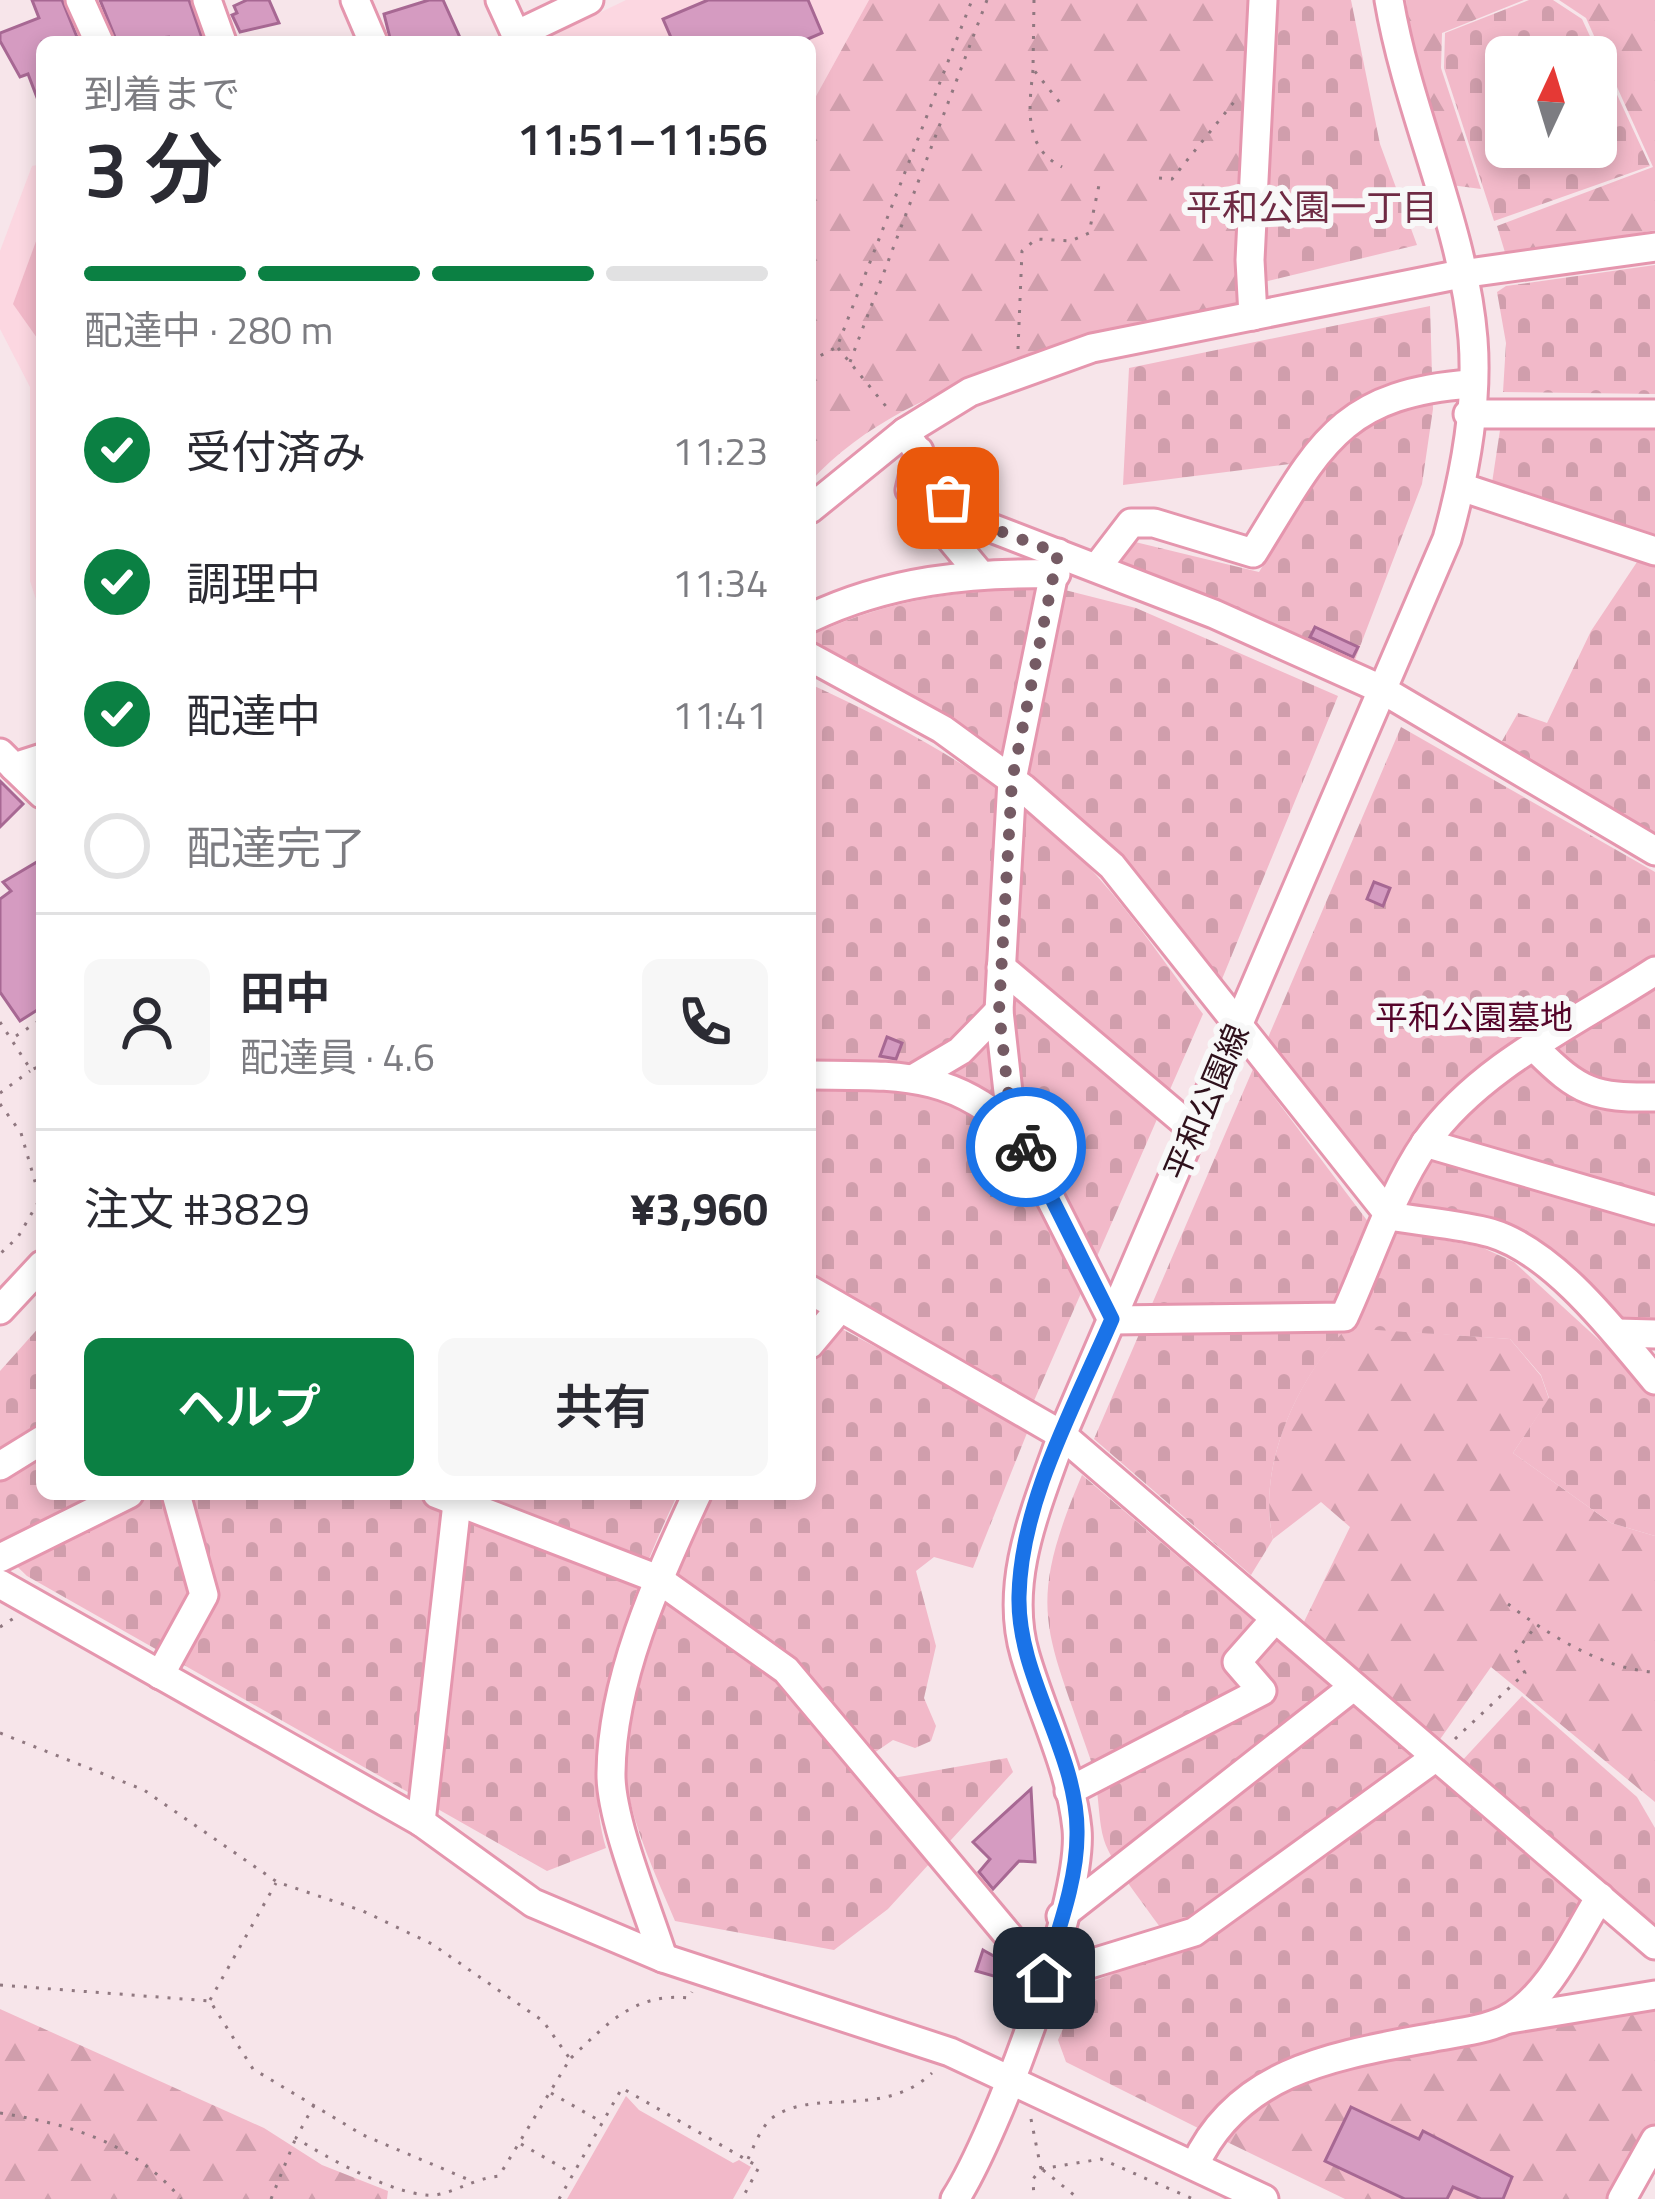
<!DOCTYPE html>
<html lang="ja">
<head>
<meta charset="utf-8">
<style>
	:root { --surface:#fff; --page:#f7f7f7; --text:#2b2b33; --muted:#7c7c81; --line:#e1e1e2; --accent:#0b8043 }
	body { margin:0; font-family:"Titillium Web","Noto Sans JP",sans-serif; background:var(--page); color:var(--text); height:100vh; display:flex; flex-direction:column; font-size:45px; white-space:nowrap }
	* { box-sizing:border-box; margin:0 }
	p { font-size:39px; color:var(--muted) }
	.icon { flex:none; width:66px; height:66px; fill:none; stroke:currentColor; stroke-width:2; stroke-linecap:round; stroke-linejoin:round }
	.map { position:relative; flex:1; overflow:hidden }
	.sheet { position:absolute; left:36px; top:36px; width:780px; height:1464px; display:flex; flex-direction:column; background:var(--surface); border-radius:18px; box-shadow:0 6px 18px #0003 }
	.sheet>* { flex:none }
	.needle { width:78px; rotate:4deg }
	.controls { position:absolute; left:1485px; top:36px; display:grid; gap:24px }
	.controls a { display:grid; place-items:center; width:132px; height:132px; border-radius:18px; background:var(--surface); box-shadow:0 6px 18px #0003; font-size:60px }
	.pin { position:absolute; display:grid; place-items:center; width:102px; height:102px; color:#fff; margin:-51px; border-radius:24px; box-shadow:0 6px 18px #0006 }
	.courier { position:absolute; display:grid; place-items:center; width:120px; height:120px; margin:-60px; border:9px solid #1a73e8; border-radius:50%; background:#fff; color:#222; box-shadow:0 3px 15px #0007 }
	.overview em { font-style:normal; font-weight:600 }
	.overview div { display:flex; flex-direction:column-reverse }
	.overview { display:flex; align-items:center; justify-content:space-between; height:204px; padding:0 48px }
	h1 { font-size:78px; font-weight:600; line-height:90px }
	.bar { display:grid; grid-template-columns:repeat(4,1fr); gap:18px 12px; align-content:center; height:144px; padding:0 48px }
	.bar i { height:15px; border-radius:9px; background:var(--line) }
	.bar .current { background:var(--accent) }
	.bar p { grid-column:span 4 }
	.line { display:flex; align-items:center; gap:30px; padding:0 48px; border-top:3px solid var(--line) }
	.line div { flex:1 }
	.round { display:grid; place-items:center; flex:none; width:126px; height:126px; border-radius:18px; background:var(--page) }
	ol { padding:0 48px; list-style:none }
	li { display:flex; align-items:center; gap:36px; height:132px }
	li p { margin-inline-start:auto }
	li .icon { padding:12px; border-radius:50%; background:var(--accent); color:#fff; stroke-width:4 }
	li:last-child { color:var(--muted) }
	li i { width:66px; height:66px; border:6px solid var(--line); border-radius:50% }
	.button { display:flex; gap:24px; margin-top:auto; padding:24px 48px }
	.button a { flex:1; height:138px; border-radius:18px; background:var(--accent); color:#fff; font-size:48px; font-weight:600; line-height:138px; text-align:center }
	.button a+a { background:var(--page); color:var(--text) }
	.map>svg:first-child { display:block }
</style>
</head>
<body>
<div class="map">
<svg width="1655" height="2199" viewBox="0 0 1655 2199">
	<defs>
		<pattern id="forest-firs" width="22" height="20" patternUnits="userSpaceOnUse" patternTransform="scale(3)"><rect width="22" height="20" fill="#f2b9c9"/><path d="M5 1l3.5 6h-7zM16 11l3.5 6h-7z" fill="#d09eac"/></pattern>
		<pattern id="cemetery-stones" width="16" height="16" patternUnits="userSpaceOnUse" patternTransform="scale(3)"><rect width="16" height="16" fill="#f2b9c9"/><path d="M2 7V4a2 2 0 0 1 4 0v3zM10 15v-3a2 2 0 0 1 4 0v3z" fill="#d09eac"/></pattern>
	</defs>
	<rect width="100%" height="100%" fill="#f7e5ea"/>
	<g fill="#fcd7e1">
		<polygon points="626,0 869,0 810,107 810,42 539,42"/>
		<polygon points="42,164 42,618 30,581 30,387 0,329 0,251 32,166"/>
	</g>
	<g fill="url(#forest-firs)">
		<path d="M 869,0 L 1255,0 L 1242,306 C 1103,344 911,370 810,482 L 810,107 Z"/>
		<polygon points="1406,0 1524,0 1442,33 1441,68 1481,189 1451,185 1412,51"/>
		<polygon points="1559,0 1655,0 1655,230 1507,259 1497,226 1653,167 1586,18"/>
		<path d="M 1347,1327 L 1510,1339 L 1541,1376 L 1549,1399 L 1513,1453 L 1611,1523 L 1655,1536 L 1655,1802 L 1491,1667 L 1436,1745 L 1301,1628 L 1350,1527 L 1321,1502 L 1273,1539 C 1256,1468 1297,1378 1347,1327 Z"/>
		<polygon points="1655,2001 1655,2134 1619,2199 1345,2199 1223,2140 1276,2091 1321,2068"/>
		<polygon points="0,2009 264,2128 322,2165 388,2191 387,2199 0,2199"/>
	</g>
	<g fill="url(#cemetery-stones)" fill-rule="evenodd">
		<polygon points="1272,0 1351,0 1380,144 1417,245 1264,282 1262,196"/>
		<path d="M 1529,0 L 1553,0 L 1582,19 L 1650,166 L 1494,221 L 1444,68 L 1445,33 ZM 1506,57 L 1596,57 L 1596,147 L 1506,147 Z"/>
		<polygon points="1655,265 1655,394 1503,392 1506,343 1497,292 1506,286"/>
		<polygon points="1430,306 1433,409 1422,484 1353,665 1120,566 1131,541 1259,572 1320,472 1298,463 1123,485 1129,368"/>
		<polygon points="1500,430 1655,430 1655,547 1492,483"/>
		<polygon points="1637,562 1655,565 1655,840 1498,748 1518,713 1547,723 1591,631"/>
		<path d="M 1065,590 L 1136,608 L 1338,696 L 1220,984 L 1125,869 L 810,651 L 810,636 C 892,597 974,587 1065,590 Z"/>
		<path d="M 810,684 C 915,732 1019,789 1097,876 C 1136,919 1169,969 1203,1014 L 1033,1403 L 810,1277 Z"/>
		<polygon points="1401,727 1655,872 1655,1323 1618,1320 1544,1253 1380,1197 1267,1040"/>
		<path d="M 1253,1069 L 1372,1227 L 1481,1247 L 1514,1262 L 1634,1372 L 1655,1397 L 1655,1536 L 1611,1523 L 1513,1453 L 1549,1398 L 1541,1375 L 1510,1339 L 1347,1328 C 1297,1378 1256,1468 1273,1539 L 1251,1575 L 1094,1439 Z"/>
		<path d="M 42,1324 L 42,1494 L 678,1494 C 632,1587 575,1745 606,1848 L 547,1871 L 27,1576 L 0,1550 L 0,1371 Z"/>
		<path d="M 840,1328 L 1029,1428 L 973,1568 L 934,1557 L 916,1571 L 936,1646 L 924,1698 L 936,1726 L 931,1741 L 915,1748 L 893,1740 L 874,1753 L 893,1778 L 1007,1758 L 1013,1772 L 888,1909 L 834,1950 L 675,1921 C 656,1876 635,1831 626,1783 C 613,1709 679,1562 711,1495 L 810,1494 L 810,1366 Z"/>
		<path d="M 1082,1475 L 1587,1905 L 1528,1993 L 1496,2011 L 1300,2056 L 1260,2073 L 1198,2128 L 1066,2062 L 1058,2040 L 1082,1986 L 1176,1949 C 1159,1924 1111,1865 1104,1840 C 1097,1817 1100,1787 1090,1758 C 1046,1628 1025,1609 1082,1475 Z"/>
		<polygon points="1522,1696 1637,1797 1655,1828 1655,1926 1460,1763"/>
	</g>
	<g fill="#f2b9c9">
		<polygon points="42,225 42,345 13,304"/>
		<polygon points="626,2096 639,2110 733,2163 739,2160 751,2167 733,2199 567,2199"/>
	</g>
	<g fill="#d59bc1" stroke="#a76893" stroke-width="3">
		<polygon points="32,0 62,0 79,42 42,42 41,108 28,74 20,77 0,41 0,33 39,18"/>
		<polygon points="100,0 189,0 203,41 172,42 169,37 117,42"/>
		<polygon points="247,0 269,0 279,23 240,32 232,15 237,13 234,6"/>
		<polygon points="429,0 443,0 462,42 391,42 384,14"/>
		<polygon points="708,0 808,0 822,33 801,42 673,42 663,19"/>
		<polygon points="1315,627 1358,647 1353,657 1310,637"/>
		<polygon points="0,781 23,804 0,827"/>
		<polygon points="42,859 42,1007 20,1021 0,992 0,899 11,891 3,882"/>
		<polygon points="1374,882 1390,888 1383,906 1367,899"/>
		<polygon points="887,1037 902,1043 896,1059 880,1056"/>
		<polygon points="1031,1789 1035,1862 1019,1861 993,1889 979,1872 990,1859 973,1842"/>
		<polygon points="983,1950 1008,1964 1004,1979 976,1971"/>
		<polygon points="1351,2107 1419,2139 1423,2131 1512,2177 1503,2199 1481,2199 1453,2187 1447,2199 1405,2199 1325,2161"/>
	</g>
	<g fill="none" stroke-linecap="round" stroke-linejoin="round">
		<g stroke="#e596ae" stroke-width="33">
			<g id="minor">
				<polyline points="80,0 99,42"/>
				<polyline points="207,0 222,42"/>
				<polyline points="355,0 373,42"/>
				<polyline points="500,0 516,35 589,0"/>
				<polyline points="1253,316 1250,260 1263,0"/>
				<polyline points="1468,414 1655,414"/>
				<polyline points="905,432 948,498 981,524 1214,614 1381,689 1655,851"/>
				<polyline points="919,451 910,490 980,574"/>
				<polyline points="1461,487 1655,551"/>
				<polyline points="810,509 905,432 970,392 1092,348 1461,274 1655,247"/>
				<path d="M 1058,553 L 1012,780 L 999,1011 L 1008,1092 L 1028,1154 L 1112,1320 L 1344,1317 C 1370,1261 1391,1193 1426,1142 C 1479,1066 1579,1021 1655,971"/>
				<path d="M 1098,566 L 1131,523 L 1154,523 L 1253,553 C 1318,449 1337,394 1470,384"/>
				<path d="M 810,618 C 888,581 970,572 1056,574"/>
				<path d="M 810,657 L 942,729 L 1023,788 L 1112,866 L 1390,1216 C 1423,1222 1459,1224 1491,1233 C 1554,1252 1614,1331 1655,1380"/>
				<polyline points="0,753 14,767 42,758"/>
				<polyline points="14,767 42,794"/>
				<polyline points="1001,967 1194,1130"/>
				<path d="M 1536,1049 C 1579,1092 1594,1098 1655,1097"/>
				<path d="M 810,1075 C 897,1076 954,1070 1020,1136"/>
				<polyline points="916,1077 960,1051 999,1011"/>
				<polyline points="1425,1143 1655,1210"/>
				<polyline points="810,1290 1062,1435 1655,1945"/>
				<polyline points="0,1310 42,1265"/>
				<polyline points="1617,1333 1655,1334"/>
				<polyline points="810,1344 840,1308"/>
				<polyline points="0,1466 42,1440"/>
				<polyline points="437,1494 658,1579 786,1670 1044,1978 1194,1932 1436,1757"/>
				<polyline points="0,1558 129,1494"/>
				<polyline points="0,1584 421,1822 533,1903 663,1958 950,2052 1264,2199"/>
				<polyline points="160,1675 204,1595 176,1494"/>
				<polyline points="1069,1791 1262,1691 1237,1662 1275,1619"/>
				<polyline points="421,1822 457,1503"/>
				<polyline points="1061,1916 1353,1687"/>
				<path d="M 663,1958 C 648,1910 610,1819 611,1773 C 612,1677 658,1579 697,1494"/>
				<polyline points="1510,2019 1655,1995"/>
				<path d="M 1195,2165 C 1239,2068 1340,2055 1434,2037 C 1456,2033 1484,2030 1505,2020 C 1549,1998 1575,1937 1600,1897"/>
				<path d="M 955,2199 C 996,2136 1084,1901 1077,1829 C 1071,1769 1042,1713 1025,1655 C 1003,1580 1038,1505 1062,1435 L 1447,539 C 1464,478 1478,403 1473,339 C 1464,226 1408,113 1389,0"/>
				<polyline points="1622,2199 1655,2140"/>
			</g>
		</g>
		<g stroke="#907880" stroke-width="3" stroke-dasharray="3 9" stroke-linecap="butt">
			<polyline points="1034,0 1033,69 1061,104"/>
			<path d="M 1033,70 C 1029,108 1023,147 1062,167"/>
			<polyline points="1159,178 1172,179 1234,102"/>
			<polyline points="838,348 889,410"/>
			<polyline points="1018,349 1022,251 1036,239 1071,241 1089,233 1099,185"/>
			<polyline points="810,361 837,347 972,0"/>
			<polyline points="850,362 987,0"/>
			<polyline points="0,1022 31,1070 42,1065"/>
			<polyline points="16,1036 42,1019"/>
			<polyline points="0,1093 30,1071"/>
			<polyline points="0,1104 21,1133 40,1199 18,1237 0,1254"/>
			<path d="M 1508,1604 C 1547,1634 1604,1670 1655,1672"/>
			<polyline points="0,1627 14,1618"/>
			<path d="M 0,1733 L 144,1790 L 277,1882 L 363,1911 L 432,1944 L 543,2021 L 570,2059 L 499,2176 C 473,2179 458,2191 436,2195 C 401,2199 325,2157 296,2138 L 314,2105"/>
			<polyline points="1455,1739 1525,1673 1514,1654 1536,1626"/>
			<polyline points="0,1985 210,2001 253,2069 363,2135 467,2179"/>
			<polyline points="210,2000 276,1883"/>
			<path d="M 571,2058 C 607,2024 635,1992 689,1998 L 692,1992"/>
			<polyline points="551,2093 600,2121"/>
			<path d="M 0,2113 C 69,2124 135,2143 181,2199"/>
			<polyline points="1031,2119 1041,2169 1033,2179 1034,2199"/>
			<polyline points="521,2144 570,2172"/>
			<path d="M 748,2159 C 754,2146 761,2127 772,2118 C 814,2087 882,2120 932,2073"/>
			<polyline points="1041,2169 1101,2159 1193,2199"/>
			<polyline points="1043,2170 1079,2199"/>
			<polyline points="271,2199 295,2140"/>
			<polyline points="559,2199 622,2088 759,2167 742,2199"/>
		</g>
		<use href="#minor" stroke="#fff" stroke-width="27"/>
	</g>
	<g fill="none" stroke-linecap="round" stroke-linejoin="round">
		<polyline stroke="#755b64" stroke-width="12" stroke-dasharray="0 21.6" points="948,498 981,524 1058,553 1012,780 999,1011 1008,1092 1026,1147"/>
		<path stroke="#1a73e8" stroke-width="15" d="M 1026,1147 L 1112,1319 C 1075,1405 1021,1501 1019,1596 C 1017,1679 1079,1753 1077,1835 C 1077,1882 1057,1933 1044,1978"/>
	</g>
	<g text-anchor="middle" stroke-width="12" stroke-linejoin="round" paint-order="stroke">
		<g font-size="33" fill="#55042a" stroke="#f8f8f8">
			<text x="1474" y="1029">平和公園墓地</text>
		</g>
		<g font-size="33" fill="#2f111c" stroke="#f8f8f8">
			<text transform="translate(1206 1102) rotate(-67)" y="12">平和公園線</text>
		</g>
		<g font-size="36" fill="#6f2b44" stroke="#f8f8f8">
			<text x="1312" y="220">平和公園一丁目</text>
		</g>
	</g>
</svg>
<div class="controls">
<a><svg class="needle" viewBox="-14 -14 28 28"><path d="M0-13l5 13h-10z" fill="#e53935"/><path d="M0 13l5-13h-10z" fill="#7c7c81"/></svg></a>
</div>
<div class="pin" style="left:948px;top:498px;background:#ea580c"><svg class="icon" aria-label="bag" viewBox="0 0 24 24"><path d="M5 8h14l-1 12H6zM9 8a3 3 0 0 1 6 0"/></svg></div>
<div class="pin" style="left:1044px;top:1978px;background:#1f2937"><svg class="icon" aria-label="home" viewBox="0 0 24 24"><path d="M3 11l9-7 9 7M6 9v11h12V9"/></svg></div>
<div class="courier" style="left:1026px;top:1147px"><svg class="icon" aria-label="bike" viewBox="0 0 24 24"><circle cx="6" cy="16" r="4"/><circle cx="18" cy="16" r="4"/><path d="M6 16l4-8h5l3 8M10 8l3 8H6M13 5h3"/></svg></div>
<section class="sheet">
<div class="overview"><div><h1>3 分</h1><p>到着まで</p></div><em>11:51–11:56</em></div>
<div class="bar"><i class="current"></i><i class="current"></i><i class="current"></i><i></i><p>配達中 · 280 m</p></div>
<ol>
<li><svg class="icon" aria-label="check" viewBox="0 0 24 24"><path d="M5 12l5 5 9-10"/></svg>受付済み<p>11:23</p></li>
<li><svg class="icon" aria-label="check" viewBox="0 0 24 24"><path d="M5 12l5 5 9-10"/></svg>調理中<p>11:34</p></li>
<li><svg class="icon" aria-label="check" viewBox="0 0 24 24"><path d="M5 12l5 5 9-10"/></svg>配達中<p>11:41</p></li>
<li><i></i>配達完了</li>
</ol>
<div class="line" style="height:216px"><a class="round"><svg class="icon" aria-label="person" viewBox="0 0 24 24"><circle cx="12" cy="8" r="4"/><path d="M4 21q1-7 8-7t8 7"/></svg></a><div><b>田中</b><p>配達員 · 4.6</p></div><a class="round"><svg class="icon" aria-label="phone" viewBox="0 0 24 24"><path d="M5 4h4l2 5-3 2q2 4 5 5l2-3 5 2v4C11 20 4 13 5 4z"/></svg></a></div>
<div class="line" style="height:156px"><div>注文 #3829</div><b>¥3,960</b></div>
<div class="button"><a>ヘルプ</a><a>共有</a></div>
</section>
</div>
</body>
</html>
